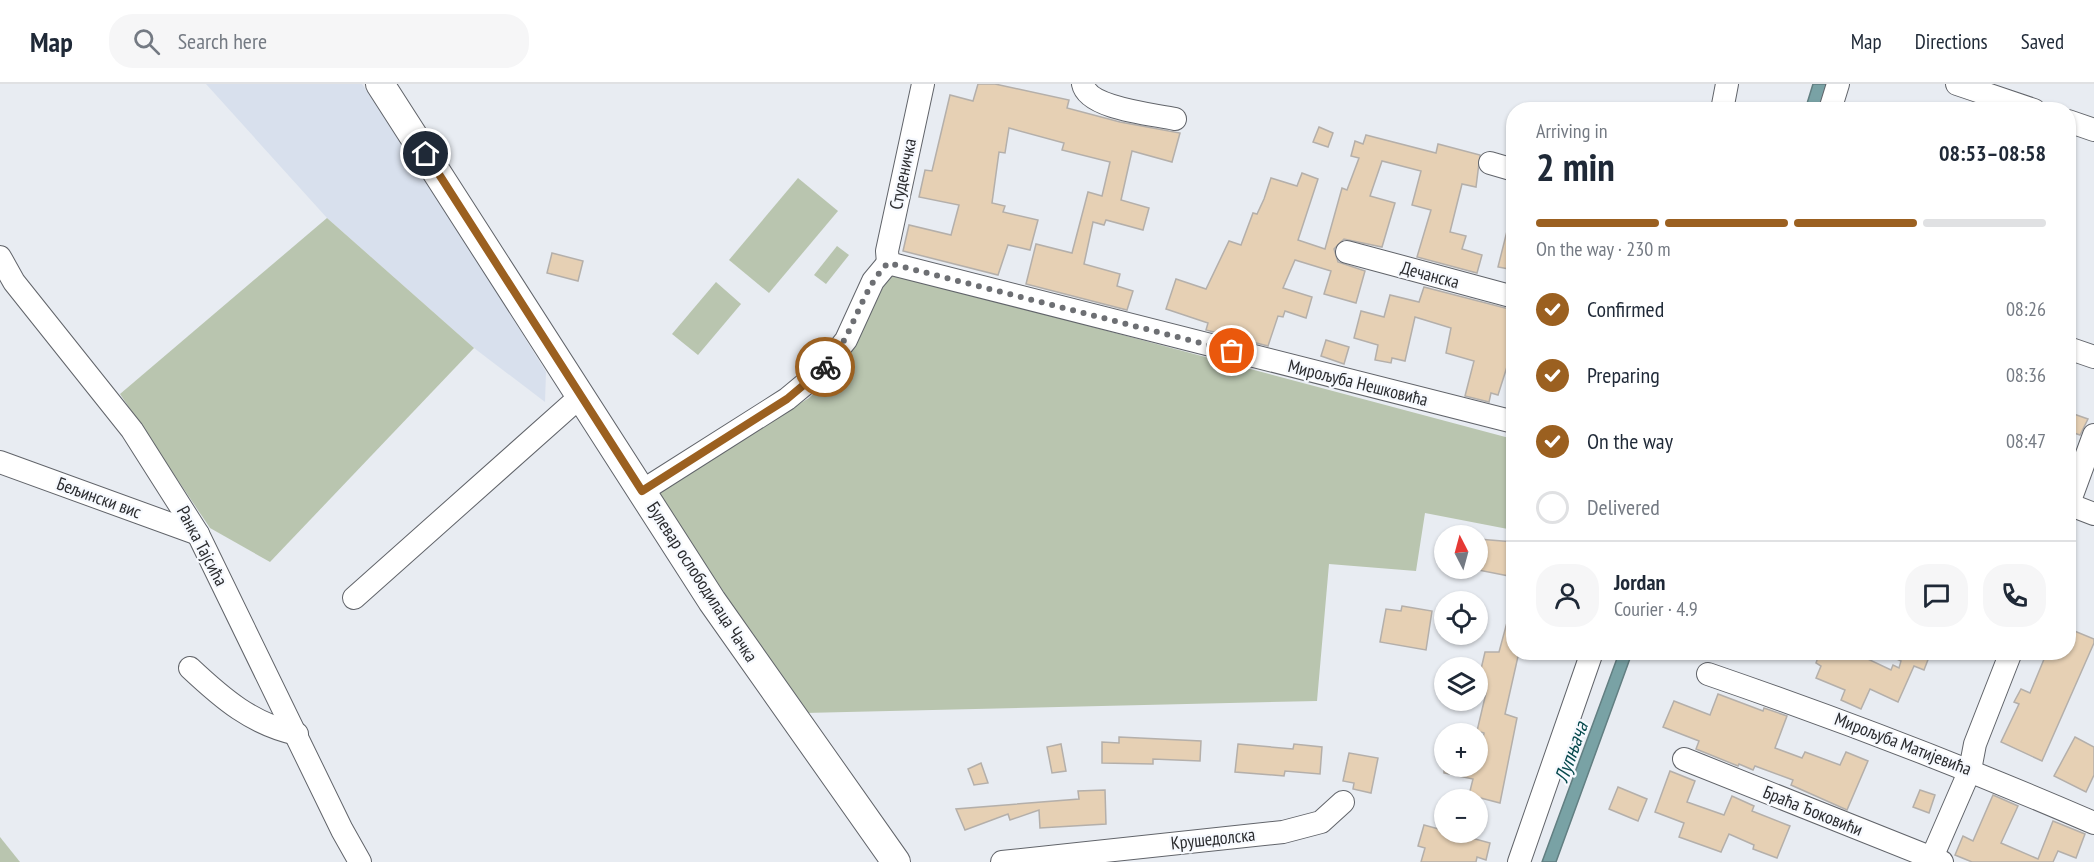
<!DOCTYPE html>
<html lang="en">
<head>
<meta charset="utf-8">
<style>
	:root { --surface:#fff; --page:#f6f6f7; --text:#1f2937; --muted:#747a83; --line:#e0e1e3; --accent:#9b6020 }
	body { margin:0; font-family:"PT Sans Narrow",sans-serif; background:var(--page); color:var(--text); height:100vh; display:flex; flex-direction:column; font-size:22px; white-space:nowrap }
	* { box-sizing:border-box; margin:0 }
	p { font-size:20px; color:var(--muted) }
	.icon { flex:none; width:33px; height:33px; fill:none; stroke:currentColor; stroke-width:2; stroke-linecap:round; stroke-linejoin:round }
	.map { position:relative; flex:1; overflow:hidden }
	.sheet { position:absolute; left:1506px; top:18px; width:570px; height:558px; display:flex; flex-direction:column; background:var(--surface); border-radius:24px; box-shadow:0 2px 4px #0004 }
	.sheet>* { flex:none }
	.needle { width:39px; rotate:354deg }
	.tools { position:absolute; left:1434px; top:441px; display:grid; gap:12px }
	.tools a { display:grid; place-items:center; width:54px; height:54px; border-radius:50%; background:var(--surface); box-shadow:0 2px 4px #0004; font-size:30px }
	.pin { position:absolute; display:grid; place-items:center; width:51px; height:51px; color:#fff; margin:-26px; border:3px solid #fff; border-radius:50%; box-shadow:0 2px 6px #0007 }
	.courier { position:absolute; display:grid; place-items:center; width:60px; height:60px; margin:-30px; border:4px solid #9b6020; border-radius:50%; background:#fff; color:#222; box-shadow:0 2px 8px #0007 }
	.overview em { font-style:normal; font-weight:700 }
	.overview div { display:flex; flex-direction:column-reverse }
	.overview { display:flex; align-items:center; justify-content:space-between; height:102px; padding:0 30px }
	h1 { font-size:39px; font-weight:700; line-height:45px }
	.bar { display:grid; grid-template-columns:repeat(4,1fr); gap:9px 6px; align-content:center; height:72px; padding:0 30px }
	.bar i { height:8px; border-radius:4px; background:var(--line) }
	.bar .on { background:var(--accent) }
	.bar p { grid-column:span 4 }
	.line { display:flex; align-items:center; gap:15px; padding:0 30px; border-top:2px solid var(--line) }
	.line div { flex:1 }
	.round { display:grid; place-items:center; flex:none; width:63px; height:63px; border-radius:24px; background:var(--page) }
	ol { padding:0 30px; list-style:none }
	li { display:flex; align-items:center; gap:18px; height:66px }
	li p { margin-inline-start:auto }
	li .icon { padding:6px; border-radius:50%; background:var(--accent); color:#fff; stroke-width:4 }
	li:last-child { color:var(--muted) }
	li i { width:33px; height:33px; border:3px solid var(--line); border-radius:50% }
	header { display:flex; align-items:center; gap:36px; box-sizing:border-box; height:84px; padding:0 30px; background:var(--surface); border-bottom:2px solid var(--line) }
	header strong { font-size:28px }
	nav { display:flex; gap:33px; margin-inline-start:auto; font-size:21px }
	.search { width:420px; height:54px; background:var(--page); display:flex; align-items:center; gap:15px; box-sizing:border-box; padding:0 21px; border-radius:24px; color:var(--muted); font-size:22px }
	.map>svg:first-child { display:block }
</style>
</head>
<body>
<header>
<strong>Map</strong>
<div class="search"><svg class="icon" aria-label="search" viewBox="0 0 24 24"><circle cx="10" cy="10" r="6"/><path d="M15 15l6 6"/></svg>Search here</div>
<nav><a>Map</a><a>Directions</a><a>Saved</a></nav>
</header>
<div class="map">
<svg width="2094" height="778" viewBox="0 0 2094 778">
	<rect width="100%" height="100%" fill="#e8ecf2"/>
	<polygon fill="#d8e0ed" points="206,0 362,0 417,80 546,288 545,318 474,264 327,134"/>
	<g fill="#b9c5af">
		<polygon points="798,94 838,127 769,209 729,176"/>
		<polygon points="327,134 474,264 270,478 210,444 120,310"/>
		<polygon points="837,162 849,171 826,200 814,191"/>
		<polygon points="890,189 1513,355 1513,446 1425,429 1416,487 1329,480 1317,617 804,629 656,406 809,314 844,281"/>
		<polygon points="716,198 741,220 698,271 672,250"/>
		<polygon points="0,753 20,778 0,778"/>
	</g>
	<g fill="#79a2a5" stroke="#627f82" stroke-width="1.5">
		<polygon points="1813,0 1831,0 1823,25 1805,26"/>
		<polygon points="1619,569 1632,569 1556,778 1542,778"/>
	</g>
	<g fill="#e6d0b4" stroke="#b4afaa" stroke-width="1.5">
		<polygon points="978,0 995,0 1069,16 1067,24 1120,38 1180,49 1172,78 1132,67 1121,116 1149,124 1143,146 1106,136 1104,141 1093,138 1084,180 1120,190 1117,202 1133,207 1127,226 1026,200 1036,160 1072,169 1088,108 1102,112 1110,78 1062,66 1064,59 1009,44 1005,69 999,68 992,119 1005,122 1003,128 1038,136 1030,166 1008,161 998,191 903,167 909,141 951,151 959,121 919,113 925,86 932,87 950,11 973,17"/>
		<polygon points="1319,43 1333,49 1328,63 1313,58"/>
		<polygon points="1366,51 1436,69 1438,60 1480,71 1476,103 1462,100 1450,148 1466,152 1462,165 1482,171 1477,189 1417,173 1431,126 1412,121 1421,87 1382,77 1370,112 1395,119 1382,163 1344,155 1334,165 1338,178 1365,187 1356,219 1324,210 1331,187 1295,176 1283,204 1312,213 1306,234 1285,227 1283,233 1278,232 1268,262 1206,246 1208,239 1166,225 1176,195 1206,205 1229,157 1241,161 1253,129 1257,130 1264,115 1271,94 1297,102 1302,89 1318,95 1298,156 1325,165 1342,104 1347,106 1359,74 1351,72 1355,57 1363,60"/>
		<polygon points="1508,143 1514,144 1514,186 1498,183"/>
		<polygon points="552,169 583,177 578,197 547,189"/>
		<polygon points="1424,203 1513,226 1509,243 1514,244 1512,267 1498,311 1491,309 1489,318 1465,312 1474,277 1446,269 1451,244 1415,233 1405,277 1392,274 1391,279 1375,276 1378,261 1354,254 1361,227 1384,233 1390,211 1419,218"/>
		<polygon points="1326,256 1349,263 1344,280 1321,272"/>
		<polygon points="2068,328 2088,335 2080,351 2068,347"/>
		<polygon points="1478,455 1514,458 1514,493 1478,486"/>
		<polygon points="1402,522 1432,527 1426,566 1380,558 1386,525 1401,527"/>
		<polygon points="1509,531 1514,531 1514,568 1519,568 1505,630 1517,634 1500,719 1469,711 1473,695 1444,689 1444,682 1478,682 1484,649 1477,647 1486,609 1478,607 1478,598 1485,568 1499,568"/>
		<polygon points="2072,546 2094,555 2094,559 2042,677 2001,658 2019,620 2014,618 2021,605 2030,609 2047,568 2068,568"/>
		<polygon points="1820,568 1853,568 1891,586 1893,581 1899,584 1901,577 1882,568 1920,568 1929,573 1924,586 1914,582 1898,618 1870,605 1861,625 1841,616 1845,606 1816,594 1821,582 1816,579"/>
		<polygon points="1718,610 1763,627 1764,624 1787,632 1775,664 1802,674 1805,668 1840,681 1846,668 1868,677 1847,726 1791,701 1793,696 1755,682 1753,686 1739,680 1738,682 1696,665 1699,657 1663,643 1674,617 1710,631"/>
		<polygon points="1119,653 1201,657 1200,677 1153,675 1153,680 1102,679 1102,658 1119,659"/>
		<polygon points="2075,653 2094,663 2094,691 2086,708 2054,692"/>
		<polygon points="1061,660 1066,687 1052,689 1047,663"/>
		<polygon points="1238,660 1293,665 1294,660 1322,663 1320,690 1285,687 1284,692 1235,688"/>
		<polygon points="1349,669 1378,674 1371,709 1353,705 1354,699 1343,697"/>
		<polygon points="981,679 988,699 974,701 968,685"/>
		<polygon points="1670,687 1695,697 1687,718 1724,731 1732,712 1754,722 1752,727 1790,742 1777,774 1753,765 1754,761 1729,750 1721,768 1679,753 1684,739 1655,728"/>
		<polygon points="1618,703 1647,715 1638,737 1609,725"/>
		<polygon points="1105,706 1106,740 1040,744 1039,726 1010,736 1008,730 965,746 956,725 1079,715 1078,707"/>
		<polygon points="1920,706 1935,711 1929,729 1913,723"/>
		<polygon points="1993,711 2018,722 2001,759 2038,775 2053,737 2085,750 2076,774 2058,767 2053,778 1972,778 1955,771 1963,752 1973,757"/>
		<polygon points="1424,741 1490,759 1486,776 1477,773 1476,778 1421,778 1425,764 1418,762"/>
	</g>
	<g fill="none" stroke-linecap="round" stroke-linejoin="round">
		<g stroke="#61646a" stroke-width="24">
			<g id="minor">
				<path d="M 1083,0 C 1088,25 1153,30 1175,35"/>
				<polyline points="1957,0 2034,26"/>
				<polyline points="1722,26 1727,0"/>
				<polyline points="1830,26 1838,0"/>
				<polyline points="2068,37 2094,46"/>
				<polyline points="1490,79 1514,86"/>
				<polyline points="1347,168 1514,213"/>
				<polyline points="0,173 14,198 132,346 198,450 342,746 360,778"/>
				<polyline points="888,179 1514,338"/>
				<polyline points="888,179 887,167 923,0"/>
				<polyline points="2068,264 2094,273"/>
				<polyline points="0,378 198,450"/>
				<polyline points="642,407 787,315 822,286 846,256 873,197 888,179"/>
				<polyline points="2068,420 2094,430"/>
				<polyline points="2068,422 2094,351"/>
				<polyline points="354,514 582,311"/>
				<path d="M 190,584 C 223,615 252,640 297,650"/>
				<path d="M 1708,590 C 1839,635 1967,684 2094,739"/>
				<polyline points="1684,675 1942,778"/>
				<polyline points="1002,778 1283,748 1321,738 1343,718"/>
				<polyline points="1519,778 1592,568"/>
				<polyline points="1930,778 1970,686 1975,660 2011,568"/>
			</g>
		</g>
		<g stroke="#61646a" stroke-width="30">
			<polyline id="major" points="380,0 712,517 896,778"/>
		</g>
		<use href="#minor" stroke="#fff" stroke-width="22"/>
		<use href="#major" stroke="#fff" stroke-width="28"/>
	</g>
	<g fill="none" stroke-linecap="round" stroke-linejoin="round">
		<path stroke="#6d6f73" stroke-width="6" stroke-dasharray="0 10.8" d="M 825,283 C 854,253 859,208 888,179 L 1232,267"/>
		<polyline stroke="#9b6020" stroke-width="8" points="426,70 642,407 787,315 825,283"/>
	</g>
	<g text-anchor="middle" stroke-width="4.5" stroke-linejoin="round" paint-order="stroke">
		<g font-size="18" fill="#2b2c2f" stroke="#f6f9fe">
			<text transform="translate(903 90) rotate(-78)" y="6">Студеничка</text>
			<text transform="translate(1430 191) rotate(15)" y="6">Дечанска</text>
			<text transform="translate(1358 299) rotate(14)" y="6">Мирољуба Нешковића</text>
			<text transform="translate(99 414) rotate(20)" y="6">Бељински вис</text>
			<text transform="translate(202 462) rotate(62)" y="6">Ранка Тајсића</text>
			<text transform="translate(702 498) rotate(57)" y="6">Булевар ослободилаца Чачка</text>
			<text transform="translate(1903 660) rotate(21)" y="6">Мирољуба Матијевића</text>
			<text transform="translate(1813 727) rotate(22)" y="6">Браћа Ђоковићи</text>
			<text transform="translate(1213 755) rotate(-6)" y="6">Крушедолска</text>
		</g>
		<g font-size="20" font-style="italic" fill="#05484c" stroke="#f6f9fe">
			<text transform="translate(1571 668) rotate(-70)" y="7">Лупњача</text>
		</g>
	</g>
</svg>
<div class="tools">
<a><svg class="needle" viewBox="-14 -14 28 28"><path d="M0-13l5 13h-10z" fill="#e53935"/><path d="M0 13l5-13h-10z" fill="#747a83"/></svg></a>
<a><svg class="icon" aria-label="locate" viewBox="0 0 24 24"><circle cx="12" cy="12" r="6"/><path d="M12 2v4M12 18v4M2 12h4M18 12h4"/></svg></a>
<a><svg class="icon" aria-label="layers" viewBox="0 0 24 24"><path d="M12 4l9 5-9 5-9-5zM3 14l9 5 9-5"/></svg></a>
<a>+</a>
<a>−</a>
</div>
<div class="pin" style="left:1232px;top:267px;background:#ea580c"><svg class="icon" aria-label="bag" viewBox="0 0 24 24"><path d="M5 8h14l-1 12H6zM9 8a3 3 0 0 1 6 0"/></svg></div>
<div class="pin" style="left:426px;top:70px;background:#1f2937"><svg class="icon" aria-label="home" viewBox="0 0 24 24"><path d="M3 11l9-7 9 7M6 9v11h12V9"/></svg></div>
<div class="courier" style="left:825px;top:283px"><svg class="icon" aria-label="bike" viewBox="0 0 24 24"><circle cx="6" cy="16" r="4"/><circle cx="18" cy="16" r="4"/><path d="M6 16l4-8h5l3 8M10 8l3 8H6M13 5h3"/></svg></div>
<section class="sheet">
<div class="overview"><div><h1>2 min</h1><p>Arriving in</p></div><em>08:53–08:58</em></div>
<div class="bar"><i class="on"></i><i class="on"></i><i class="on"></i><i></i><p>On the way · 230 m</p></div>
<ol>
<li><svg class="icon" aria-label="check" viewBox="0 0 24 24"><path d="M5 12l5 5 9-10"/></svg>Confirmed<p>08:26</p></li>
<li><svg class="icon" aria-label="check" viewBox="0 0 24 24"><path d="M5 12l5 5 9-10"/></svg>Preparing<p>08:36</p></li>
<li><svg class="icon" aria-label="check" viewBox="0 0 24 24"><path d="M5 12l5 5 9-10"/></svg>On the way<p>08:47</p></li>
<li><i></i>Delivered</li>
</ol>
<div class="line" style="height:108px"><a class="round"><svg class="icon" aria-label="person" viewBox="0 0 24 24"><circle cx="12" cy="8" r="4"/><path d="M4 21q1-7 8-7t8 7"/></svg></a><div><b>Jordan</b><p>Courier · 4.9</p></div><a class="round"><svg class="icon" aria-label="chat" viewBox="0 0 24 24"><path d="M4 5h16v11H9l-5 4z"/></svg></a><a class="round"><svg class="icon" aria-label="phone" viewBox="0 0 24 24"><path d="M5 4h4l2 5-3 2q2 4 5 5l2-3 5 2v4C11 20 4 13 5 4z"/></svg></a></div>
</section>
</div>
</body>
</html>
